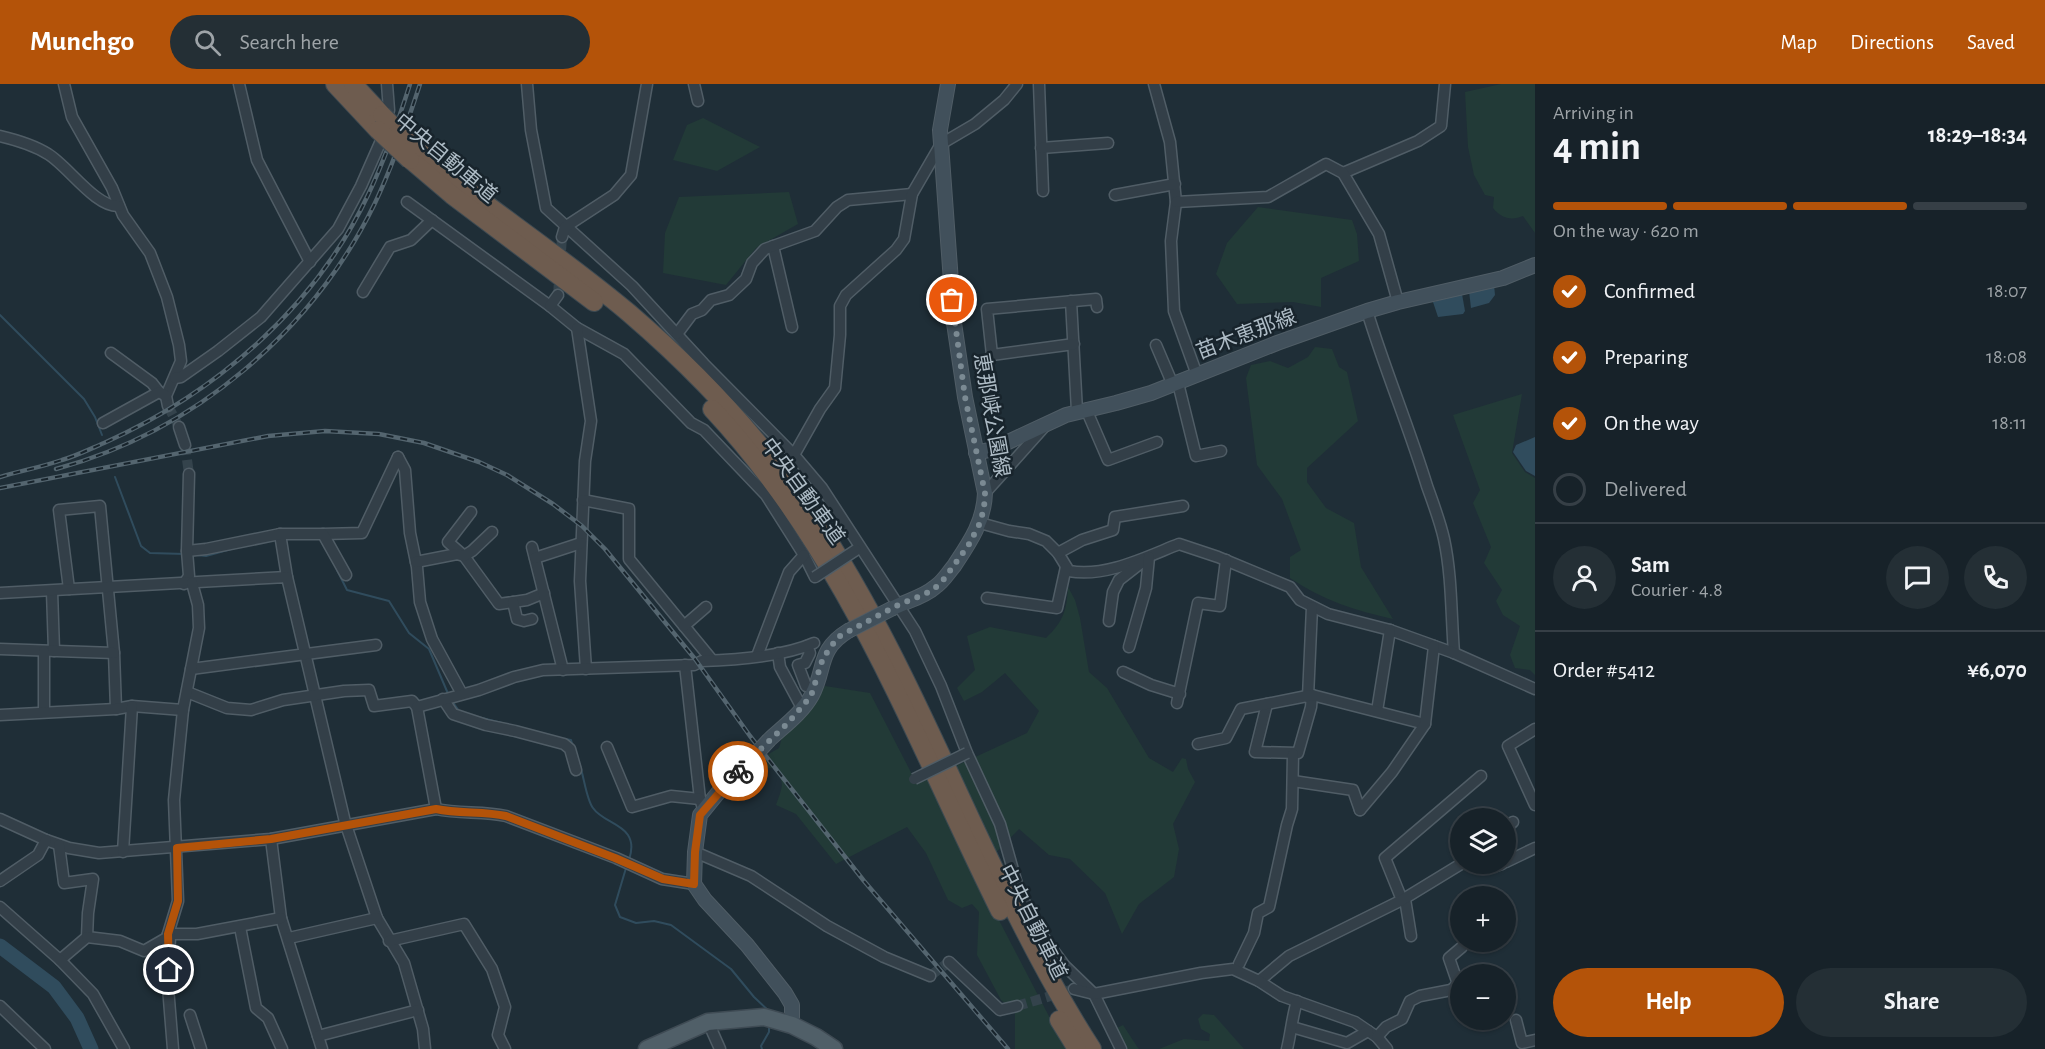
<!DOCTYPE html>
<html lang="en">
<head>
<meta charset="utf-8">
<style>
	:root { --surface:#172229; --page:#242f35; --text:#f1f3f6; --muted:#9ea4a8; --line:#363f46; --accent:#b45309 }
	body { margin:0; font-family:"Alegreya Sans","Noto Sans JP",sans-serif; background:var(--page); color:var(--text); height:100vh; display:flex; flex-direction:column; font-size:22px; white-space:nowrap }
	* { box-sizing:border-box; margin:0 }
	p { font-size:20px; color:var(--muted) }
	.icon { flex:none; width:33px; height:33px; fill:none; stroke:currentColor; stroke-width:2; stroke-linecap:round; stroke-linejoin:round }
	.map { position:relative; flex:1; overflow:hidden }
	.sheet { display:flex; flex-direction:column; background:var(--surface); width:510px }
	.sheet>* { flex:none }
	.fabs { position:absolute; left:1450px; top:724px; display:grid; gap:12px }
	.fabs a { display:grid; place-items:center; width:66px; height:66px; border-radius:50%; background:var(--surface); box-shadow:0 2px 4px #0004,0 0 0 2px var(--line); font-size:30px }
	.pin { position:absolute; display:grid; place-items:center; width:51px; height:51px; color:#fff; margin:-26px; border:3px solid #fff; border-radius:50%; box-shadow:0 2px 6px #0007 }
	.courier { position:absolute; display:grid; place-items:center; width:60px; height:60px; margin:-30px; border:4px solid #b45309; border-radius:50%; background:#fff; color:#222; box-shadow:0 2px 8px #0007 }
	.headline em { font-style:normal; font-weight:700 }
	.headline div { display:flex; flex-direction:column-reverse }
	.headline { display:flex; align-items:center; justify-content:space-between; height:102px; padding:0 18px }
	h1 { font-size:39px; font-weight:700; line-height:45px }
	.bar { display:grid; grid-template-columns:repeat(4,1fr); gap:9px 6px; align-content:center; height:72px; padding:0 18px }
	.bar i { height:8px; border-radius:4px; background:var(--line) }
	.bar .active { background:var(--accent) }
	.bar p { grid-column:span 4 }
	.line { display:flex; align-items:center; gap:15px; padding:0 18px; border-top:2px solid var(--line) }
	.line div { flex:1 }
	.round { display:grid; place-items:center; flex:none; width:63px; height:63px; border-radius:32px; background:var(--page) }
	ol { padding:0 18px; list-style:none }
	li { display:flex; align-items:center; gap:18px; height:66px }
	li p { margin-inline-start:auto }
	li .icon { padding:6px; border-radius:50%; background:var(--accent); color:#fff; stroke-width:4 }
	li:last-child { color:var(--muted) }
	li i { width:33px; height:33px; border:3px solid var(--line); border-radius:50% }
	.cta { display:flex; gap:12px; margin-top:auto; padding:12px 18px }
	.cta a { flex:1; height:69px; border-radius:36px; background:var(--accent); color:#fff; font-size:24px; font-weight:700; line-height:69px; text-align:center }
	.cta a+a { background:var(--page); color:var(--text) }
	header { display:flex; align-items:center; gap:36px; box-sizing:border-box; height:84px; padding:0 30px; background:var(--accent); color:#fff }
	header strong { font-size:28px }
	nav { display:flex; gap:33px; margin-inline-start:auto; font-size:21px }
	.search { width:420px; height:54px; background:var(--page); display:flex; align-items:center; gap:15px; box-sizing:border-box; padding:0 21px; border-radius:33px; color:var(--muted); font-size:22px }
	main { display:flex; flex:1; min-height:0 }
	.map>svg:first-child { display:block }
</style>
</head>
<body>
<header>
<strong>Munchgo</strong>
<div class="search"><svg class="icon" aria-label="search" viewBox="0 0 24 24"><circle cx="10" cy="10" r="6"/><path d="M15 15l6 6"/></svg>Search here</div>
<nav><a>Map</a><a>Directions</a><a>Saved</a></nav>
</header>
<main>
<div class="map">
<svg width="1535" height="965" viewBox="0 0 1535 965">
	<rect width="100%" height="100%" fill="#1f2e37"/>
	<g fill="#223a37">
		<path d="M 1501,0 L 1535,0 L 1535,149 L 1523,132 C 1511,137 1501,134 1493,124 L 1494,113 L 1485,111 L 1474,91 L 1468,63 L 1465,8 Z"/>
		<polygon points="703,34 760,63 717,87 673,76 687,41"/>
		<polygon points="789,108 798,140 756,164 726,201 663,189 665,149 679,113"/>
		<polygon points="1258,123 1352,136 1357,150 1359,177 1321,194 1321,223 1293,218 1237,220 1216,190 1227,159"/>
		<path d="M 1315,263 L 1332,265 L 1339,283 L 1347,288 L 1358,337 L 1307,384 L 1307,398 L 1326,424 L 1354,439 L 1361,483 L 1393,535 C 1356,527 1322,516 1290,494 L 1290,473 L 1301,466 L 1282,415 L 1257,381 L 1246,294 L 1251,281 L 1270,277 L 1288,284 L 1308,273 Z"/>
		<polygon points="1522,310 1512,369 1525,388 1535,394 1535,591 1530,586 1515,584 1510,571 1520,542 1503,531 1496,517 1502,506 1484,479 1491,463 1473,419 1480,406 1453,331"/>
		<path d="M 1068,503 L 1075,516 L 1080,534 L 1089,588 L 1107,604 L 1149,674 L 1173,688 L 1182,674 L 1186,675 L 1188,685 L 1195,698 L 1173,740 L 1179,765 L 1174,793 L 1139,820 L 1122,850 L 1105,809 L 1070,775 L 1049,771 L 1019,745 L 975,790 L 1066,965 L 1015,965 L 1015,928 L 1001,916 L 977,871 L 979,828 L 972,820 L 962,824 L 948,816 L 926,769 L 907,743 L 836,780 L 796,730 L 776,721 C 782,704 786,698 774,684 L 759,685 L 762,674 L 779,664 L 784,647 L 825,602 L 870,609 L 917,700 L 1027,649 L 1039,627 L 1005,589 L 982,608 L 964,617 L 957,604 L 975,586 L 967,552 L 990,543 L 1046,554 C 1063,538 1067,526 1068,503 Z"/>
		<polygon points="1203,930 1214,931 1244,965 1159,965 1184,955 1209,957 1210,950 1201,945 1198,935"/>
		<polygon points="1123,941 1138,964 1139,965 1124,965 1115,945"/>
	</g>
	<g fill="#304c5d">
		<polygon points="1494,201 1495,211 1489,219 1471,224 1469,207"/>
		<polygon points="1462,210 1465,227 1463,230 1438,233 1433,218"/>
		<polygon points="1535,353 1535,392 1526,387 1513,368 1516,361"/>
	</g>
	<g fill="none" stroke-linecap="round" stroke-linejoin="round">
		<g stroke="#304c5d" stroke-width="2">
			<polyline points="0,231 84,315 95,333 102,351"/>
			<polyline points="115,393 141,462 150,469 185,470"/>
			<polyline points="197,471 206,472 235,464"/>
			<polyline points="337,486 347,506 389,517 409,549 429,565 449,612"/>
			<polyline points="452,617 459,627"/>
			<polyline points="478,633 502,639"/>
			<polyline points="565,655 571,656 573,663"/>
			<path d="M 579,679 C 584,691 586,715 593,724 C 605,742 641,740 629,776"/>
			<polyline points="626,784 615,821 620,833 636,839 654,837 671,841 731,885 754,913 770,928"/>
			<polyline points="762,965 761,962 769,948 769,943"/>
		</g>
		<polyline stroke="#304c5d" stroke-width="15" points="0,862 54,903 77,934 91,965"/>
		<g stroke="#34434c" stroke-width="10" stroke-dasharray="10 5" stroke-linecap="butt">
			<polyline points="558,211 562,153"/>
			<polyline points="168,322 179,343"/>
			<polyline points="185,361 189,390"/>
			<polyline points="930,892 949,878"/>
			<polyline points="1017,922 1074,905"/>
		</g>
		<g stroke="#505d66" stroke-width="13">
			<g id="street">
				<polyline points="64,0 72,33 112,104 123,131 150,169 167,213 179,261 181,277 166,312 168,322"/>
				<polyline points="239,0 257,76 310,178"/>
				<polyline points="527,0 531,46 546,124 632,202 704,280 794,371 822,404 915,547 941,602 967,669 1000,740 1017,800 1030,831 1042,851 1065,882 1094,910 1121,965"/>
				<polyline points="694,0 698,17"/>
				<polyline points="1039,0 1043,107"/>
				<polyline points="1154,0 1170,58 1176,118 1171,157 1174,227 1197,291"/>
				<path d="M 0,52 C 17,56 34,61 48,70 C 68,82 96,124 119,122"/>
				<polyline points="1041,64 1108,59"/>
				<polyline points="1343,89 1418,57 1441,42 1445,0"/>
				<polyline points="1115,111 1175,100"/>
				<polyline points="407,118 550,222 577,244 624,270 691,339 704,346 766,411 804,471 815,493"/>
				<polyline points="1176,118 1268,113 1326,80 1343,89 1379,150 1398,218"/>
				<polyline points="562,153 565,143 614,111 631,91 647,0"/>
				<polyline points="773,162 792,243"/>
				<polyline points="363,208 390,163 411,156 432,136"/>
				<polyline points="1071,217 1077,327"/>
				<polyline points="550,222 558,211"/>
				<path d="M 1367,227 C 1385,286 1409,343 1427,402 C 1433,419 1440,437 1444,455 C 1452,492 1451,531 1454,569"/>
				<polyline points="577,244 591,337 585,377 580,497 586,585"/>
				<polyline points="677,250 692,230 702,226 711,216 729,211 746,195 752,179 765,165 815,147 837,123 848,116 912,110"/>
				<polyline points="1074,260 992,271 987,225 1096,215 1097,223"/>
				<polyline points="1156,261 1173,301"/>
				<polyline points="111,269 152,299 159,308"/>
				<polyline points="175,294 181,293 218,267 261,233 338,145 361,102 380,59 389,26 387,0"/>
				<polyline points="1178,299 1196,372 1221,367"/>
				<polyline points="1086,325 1108,376 1157,358"/>
				<polyline points="103,339 159,308 166,312"/>
				<polyline points="179,343 185,361"/>
				<polyline points="794,371 820,325 835,304 840,251 840,222 846,211 896,166 904,155 912,110 941,60 975,40 1004,16 1017,0"/>
				<polyline points="398,373 405,386 410,449 417,483 420,518 432,555 462,610"/>
				<polyline points="985,409 1046,341"/>
				<polyline points="583,416 629,425 629,475 712,576"/>
				<polyline points="471,428 448,458 464,472 499,520 527,516 544,509"/>
				<path d="M 980,439 L 1009,447 L 1029,450 L 1046,457 L 1058,469 L 1069,487 C 1105,494 1146,473 1179,460 L 1218,473 L 1290,503 L 1300,516 L 1328,530 L 1390,546 L 1454,569 L 1535,605"/>
				<polyline points="280,450 287,493"/>
				<polyline points="323,450 362,449 398,373"/>
				<polyline points="532,463 563,586"/>
				<polyline points="187,467 206,465 280,450 323,450 346,491"/>
				<polyline points="1058,469 1082,456 1113,446 1115,433 1183,422"/>
				<polyline points="535,474 581,459"/>
				<polyline points="416,478 457,470 464,472 472,467 492,448"/>
				<polyline points="184,500 189,492 187,467 189,390"/>
				<polyline points="69,505 59,426 100,422 114,569 116,625"/>
				<polyline points="52,507 54,567"/>
				<polyline points="0,509 287,493 345,738 377,834 404,879 423,945 425,965"/>
				<polyline points="987,514 1057,524 1066,483"/>
				<polyline points="513,518 517,535 524,537 532,535"/>
				<polyline points="1109,537 1113,508 1119,496 1146,475"/>
				<polyline points="684,542 706,523"/>
				<polyline points="1129,563 1146,504 1149,473"/>
				<polyline points="0,565 114,569"/>
				<polyline points="44,567 44,628"/>
				<polyline points="778,569 780,583 802,624"/>
				<polyline points="757,572 789,488 804,471"/>
				<polyline points="685,581 700,715 704,727"/>
				<polyline points="191,585 376,561"/>
				<polyline points="1123,588 1151,601 1180,610"/>
				<polyline points="806,602 798,581 805,579 810,569 807,562"/>
				<polyline points="187,608 227,624 251,626 283,616 344,607 369,606 374,622 412,617 417,623 436,725"/>
				<polyline points="1308,613 1312,523"/>
				<polyline points="443,615 453,630 486,641 515,647 564,660 570,665 576,686"/>
				<polyline points="1177,619 1198,519 1220,522 1226,476"/>
				<polyline points="1267,620 1255,668 1298,669 1311,623 1312,611"/>
				<path d="M 417,623 L 479,606 L 514,593 L 543,586 L 694,581 L 702,577 C 736,576 782,573 814,559"/>
				<polyline points="1377,627 1390,546"/>
				<polyline points="0,631 116,625 132,622 183,626"/>
				<polyline points="1535,645 1508,662 1535,721"/>
				<polyline points="1198,660 1226,654 1241,625 1312,611 1425,640"/>
				<polyline points="607,663 632,723 671,712 700,715"/>
				<polyline points="1293,697 1353,706 1360,726"/>
				<polyline points="1360,726 1392,688 1425,640 1434,562"/>
				<path d="M 0,735 L 46,756 L 69,764 L 99,769 L 271,755 L 436,725 C 459,730 483,727 506,732 L 616,774 L 662,795 L 694,800"/>
				<polyline points="1506,744 1513,738"/>
				<polyline points="271,755 281,834 322,965"/>
				<polyline points="59,761 64,799 93,795 88,829 87,853 60,876"/>
				<polyline points="123,768 132,622"/>
				<polyline points="695,768 751,792 827,842 884,873 930,892"/>
				<polyline points="1506,778 1535,764"/>
				<polyline points="1479,780 1492,783 1502,780"/>
				<polyline points="0,797 38,771 46,756"/>
				<polyline points="1405,815 1411,852"/>
				<polyline points="1402,816 1385,774 1481,692"/>
				<polyline points="0,823 60,876 93,910 124,965"/>
				<polyline points="240,843 256,924 268,934 282,965"/>
				<polyline points="168,850 197,850 281,834"/>
				<polyline points="87,853 120,857 144,867 170,852"/>
				<polyline points="289,854 377,834"/>
				<polyline points="389,857 464,840 492,885 505,923 498,951 505,965"/>
				<polyline points="949,878 1000,926 1017,922"/>
				<polyline points="1239,880 1254,849 1258,829 1269,823 1287,741 1292,725 1293,670"/>
				<polyline points="1259,897 1289,872 1402,816 1461,780"/>
				<polyline points="1074,905 1094,910 1201,889 1233,885 1259,897 1282,912 1355,938 1377,953 1387,965"/>
				<polyline points="0,922 45,965"/>
				<polyline points="190,931 201,965"/>
				<polyline points="1516,936 1522,959 1535,956"/>
				<polyline points="708,938 720,965"/>
				<polyline points="1292,943 1347,959 1368,947"/>
				<polyline points="318,952 418,926"/>
				<polyline points="1377,953 1386,943 1402,935 1410,917 1420,912 1451,906 1458,900 1449,874 1462,863"/>
				<polyline points="173,965 168,903 170,852 168,850 178,817 174,716 183,626 199,544 198,521 192,499"/>
				<path d="M 1287,965 C 1291,949 1292,933 1297,917"/>
			</g>
		</g>
		<g stroke="#505d66" stroke-width="16">
			<g id="secondary">
				<polyline points="976,369 993,365 1066,331 1116,319 1151,309 1277,259 1367,227 1398,218 1503,194 1535,181"/>
				<path d="M 893,524 C 906,517 924,513 935,503 C 943,498 948,489 954,482 C 970,458 984,438 985,409 L 965,313 L 954,239 L 940,46 L 948,0"/>
				<path d="M 769,656 C 784,642 802,629 812,611 C 826,585 817,566 848,547"/>
				<polyline points="757,669 726,699 700,731 695,768 694,800 705,816 747,861 785,909 792,921 792,941"/>
			</g>
		</g>
		<g stroke="#3f4b54" stroke-width="19">
			<polyline id="primary" points="647,965 708,938 764,933 792,941 816,953 834,965"/>
		</g>
		<g stroke="#3d4a52" stroke-width="20">
			<g id="highway">
				<polyline points="335,0 378,46"/>
				<polyline points="353,0 382,31"/>
				<path d="M 415,64 L 437,83 C 500,132 567,177 629,229 C 699,289 762,356 813,433 C 925,600 983,796 1092,965"/>
				<polyline points="412,77 452,111 594,218"/>
				<path d="M 712,325 C 848,471 913,652 1000,827"/>
				<polyline points="1059,936 1077,965"/>
			</g>
		</g>
		<use href="#street" stroke="#333f48" stroke-width="10"/>
		<use href="#secondary" stroke="#41505b" stroke-width="14"/>
		<use href="#primary" stroke="#505f68" stroke-width="16"/>
		<use href="#highway" stroke="#6e5c4f" stroke-width="18"/>
		<g stroke="#54656f" stroke-width="4.5">
			<g id="rail">
				<path d="M 56,385 C 194,348 313,247 375,119 C 393,81 407,40 420,0"/>
				<path d="M 0,393 C 20,387 42,383 62,376 C 76,372 90,365 104,359 C 216,309 315,224 368,111 C 385,75 398,38 410,0"/>
				<polyline points="0,404 268,352 325,347 379,350 424,359 479,378 507,391 553,420 582,442 605,465 695,575 750,652 864,797 1008,965"/>
			</g>
		</g>
		<use href="#rail" stroke="#18242c" stroke-width="2" stroke-dasharray="7" stroke-linecap="butt"/>
		<g stroke="#505d66" stroke-width="13" stroke-linecap="butt">
			<g id="street-bridge">
				<polyline points="815,493 856,466"/>
				<polyline points="914,695 967,669"/>
			</g>
		</g>
		<g stroke="#505d66" stroke-width="16" stroke-linecap="butt">
			<g id="secondary-bridge">
				<polyline points="848,547 893,524"/>
				<polyline points="757,669 769,656"/>
			</g>
		</g>
		<g stroke="#3d4a52" stroke-width="20" stroke-linecap="butt">
			<g id="highway-bridge">
				<polyline points="382,31 415,64"/>
				<polyline points="378,46 410,76"/>
			</g>
		</g>
		<use href="#street-bridge" stroke="#333f48" stroke-width="10"/>
		<use href="#secondary-bridge" stroke="#41505b" stroke-width="14"/>
		<use href="#highway-bridge" stroke="#6e5c4f" stroke-width="18"/>
	</g>
	<g fill="none" stroke-linecap="round" stroke-linejoin="round">
		<polyline stroke="#7b8a93" stroke-width="6" stroke-dasharray="0 10.8" points="738,687 788,639 811,612 823,574 838,553 898,521 925,510 935,504 944,495 968,462 980,439 984,424 985,409 965,313 952,216"/>
		<path stroke="#b45309" stroke-width="8" d="M 169,886 L 168,850 L 178,817 L 177,764 L 271,755 L 436,725 C 459,730 483,727 506,732 L 615,774 L 663,795 L 694,800 L 695,768 L 700,731 L 738,687"/>
	</g>
	<g text-anchor="middle" stroke-width="5" stroke-linejoin="round" paint-order="stroke">
		<g font-size="21" fill="#adbbc5" stroke="#18242c">
			<text transform="translate(446 74) rotate(40)" y="7">中央自動車道</text>
			<text transform="translate(1246 250) rotate(-21)" y="7">苗木恵那線</text>
			<text transform="translate(992 331) rotate(80)" y="7">恵那峡公園線</text>
			<text transform="translate(803 407) rotate(54)" y="7">中央自動車道</text>
			<text transform="translate(1033 838) rotate(63)" y="7">中央自動車道</text>
		</g>
	</g>
</svg>
<div class="fabs">
<a><svg class="icon" aria-label="layers" viewBox="0 0 24 24"><path d="M12 4l9 5-9 5-9-5zM3 14l9 5 9-5"/></svg></a>
<a>+</a>
<a>−</a>
</div>
<div class="pin" style="left:952px;top:216px;background:#ea580c"><svg class="icon" aria-label="bag" viewBox="0 0 24 24"><path d="M5 8h14l-1 12H6zM9 8a3 3 0 0 1 6 0"/></svg></div>
<div class="pin" style="left:169px;top:886px;background:#1f2937"><svg class="icon" aria-label="home" viewBox="0 0 24 24"><path d="M3 11l9-7 9 7M6 9v11h12V9"/></svg></div>
<div class="courier" style="left:738px;top:687px"><svg class="icon" aria-label="bike" viewBox="0 0 24 24"><circle cx="6" cy="16" r="4"/><circle cx="18" cy="16" r="4"/><path d="M6 16l4-8h5l3 8M10 8l3 8H6M13 5h3"/></svg></div>
</div>
<section class="sheet">
<div class="headline"><div><h1>4 min</h1><p>Arriving in</p></div><em>18:29–18:34</em></div>
<div class="bar"><i class="active"></i><i class="active"></i><i class="active"></i><i></i><p>On the way · 620 m</p></div>
<ol>
<li><svg class="icon" aria-label="check" viewBox="0 0 24 24"><path d="M5 12l5 5 9-10"/></svg>Confirmed<p>18:07</p></li>
<li><svg class="icon" aria-label="check" viewBox="0 0 24 24"><path d="M5 12l5 5 9-10"/></svg>Preparing<p>18:08</p></li>
<li><svg class="icon" aria-label="check" viewBox="0 0 24 24"><path d="M5 12l5 5 9-10"/></svg>On the way<p>18:11</p></li>
<li><i></i>Delivered</li>
</ol>
<div class="line" style="height:108px"><a class="round"><svg class="icon" aria-label="person" viewBox="0 0 24 24"><circle cx="12" cy="8" r="4"/><path d="M4 21q1-7 8-7t8 7"/></svg></a><div><b>Sam</b><p>Courier · 4.8</p></div><a class="round"><svg class="icon" aria-label="chat" viewBox="0 0 24 24"><path d="M4 5h16v11H9l-5 4z"/></svg></a><a class="round"><svg class="icon" aria-label="phone" viewBox="0 0 24 24"><path d="M5 4h4l2 5-3 2q2 4 5 5l2-3 5 2v4C11 20 4 13 5 4z"/></svg></a></div>
<div class="line" style="height:78px"><div>Order #5412</div><b>¥6,070</b></div>
<div class="cta"><a>Help</a><a>Share</a></div>
</section>
</main>
</body>
</html>
